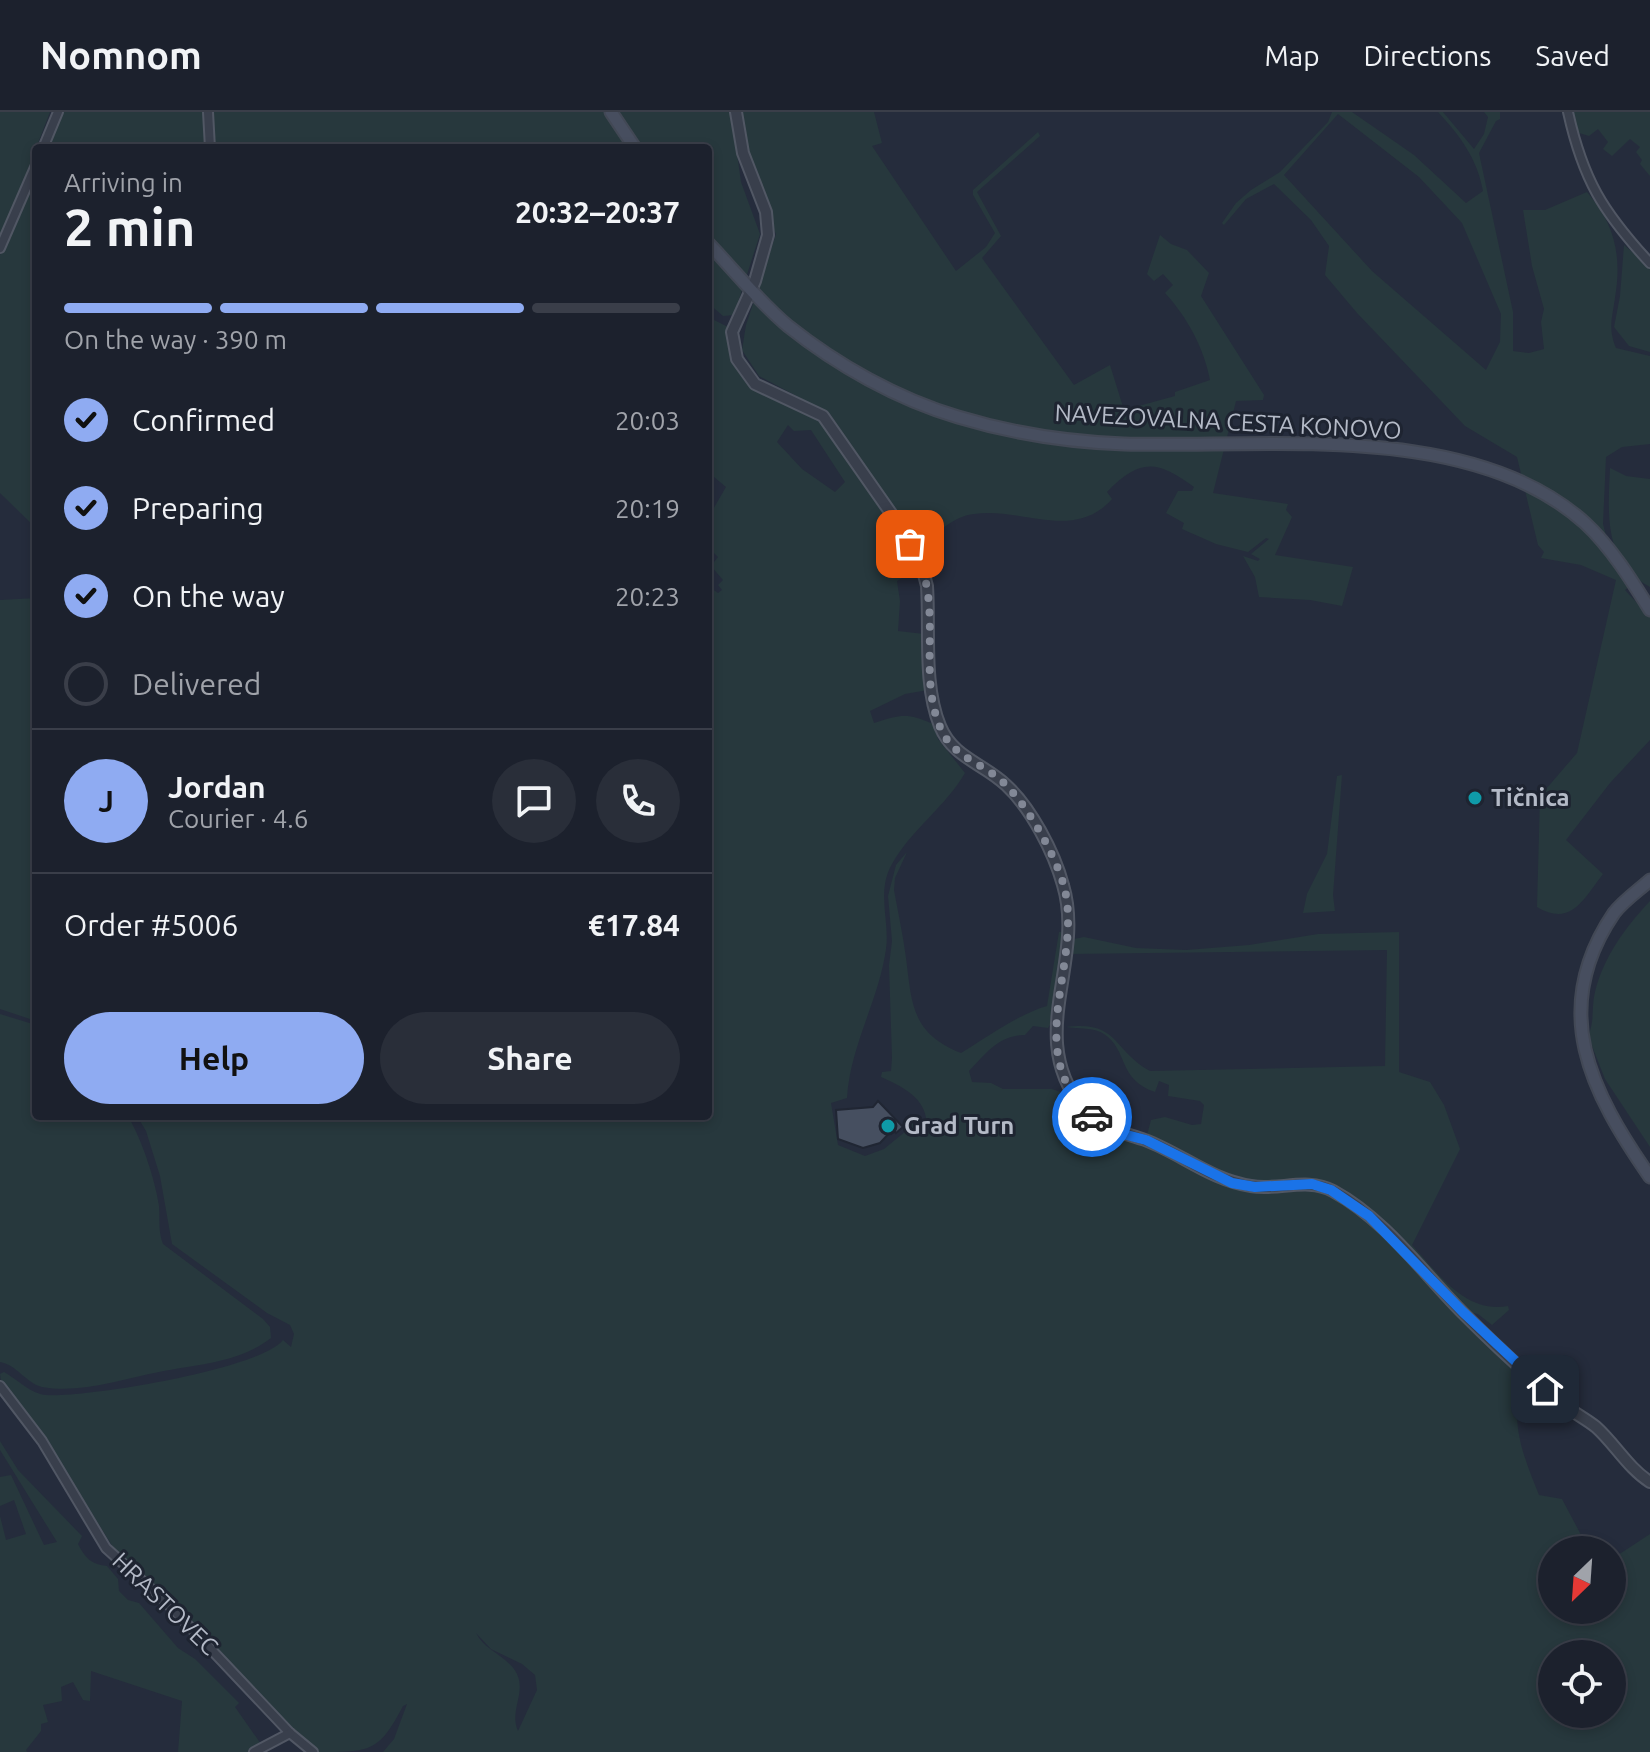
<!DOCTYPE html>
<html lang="en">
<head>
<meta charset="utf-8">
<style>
	:root { --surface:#1c212d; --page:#292e39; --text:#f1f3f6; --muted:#a0a3aa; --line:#3a3e49; --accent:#8fabf2 }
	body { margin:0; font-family:Ubuntu,sans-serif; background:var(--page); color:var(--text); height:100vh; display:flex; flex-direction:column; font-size:30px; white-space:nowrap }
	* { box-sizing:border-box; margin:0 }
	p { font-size:26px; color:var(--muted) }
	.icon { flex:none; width:44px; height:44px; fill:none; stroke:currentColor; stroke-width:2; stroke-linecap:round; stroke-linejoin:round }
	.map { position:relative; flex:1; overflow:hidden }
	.panel { position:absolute; left:32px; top:32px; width:680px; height:976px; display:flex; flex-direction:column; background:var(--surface); border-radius:8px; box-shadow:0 4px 12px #0003,0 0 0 2px var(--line) }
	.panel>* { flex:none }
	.needle { width:52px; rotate:205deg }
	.tools { position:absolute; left:1538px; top:1424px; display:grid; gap:16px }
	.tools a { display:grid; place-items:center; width:88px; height:88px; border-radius:50%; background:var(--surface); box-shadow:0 4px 12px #0003,0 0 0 2px var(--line); font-size:40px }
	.pin { position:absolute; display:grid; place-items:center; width:68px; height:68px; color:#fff; margin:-34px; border-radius:16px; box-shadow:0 4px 12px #0006 }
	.courier { position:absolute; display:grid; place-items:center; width:80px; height:80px; margin:-40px; border:6px solid #1a73e8; border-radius:50%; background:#fff; color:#222; box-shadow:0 2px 10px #0007 }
	.head em { font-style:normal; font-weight:700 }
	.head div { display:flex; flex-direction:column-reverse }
	.head { display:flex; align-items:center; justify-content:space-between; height:136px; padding:0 32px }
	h1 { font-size:52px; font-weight:700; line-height:60px }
	.bar { display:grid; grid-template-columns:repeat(4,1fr); gap:12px 8px; align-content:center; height:96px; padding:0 32px }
	.bar i { height:10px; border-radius:6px; background:var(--line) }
	.bar .current { background:var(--accent) }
	.bar p { grid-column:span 4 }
	.line { display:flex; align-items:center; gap:20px; padding:0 32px; border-top:2px solid var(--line) }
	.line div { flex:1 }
	.round { display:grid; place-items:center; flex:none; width:84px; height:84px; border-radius:42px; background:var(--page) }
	ol { padding:0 32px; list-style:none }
	li { display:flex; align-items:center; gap:24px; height:88px }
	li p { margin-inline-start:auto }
	li .icon { padding:8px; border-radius:50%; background:var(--accent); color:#111; stroke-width:4 }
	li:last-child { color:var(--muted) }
	li i { width:44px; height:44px; border:4px solid var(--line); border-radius:50% }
	.button { display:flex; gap:16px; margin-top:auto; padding:16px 32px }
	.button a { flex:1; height:92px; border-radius:48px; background:var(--accent); color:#111; font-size:32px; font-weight:700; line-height:92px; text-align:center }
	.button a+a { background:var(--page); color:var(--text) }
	header { display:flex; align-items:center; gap:48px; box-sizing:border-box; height:112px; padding:0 40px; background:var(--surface); border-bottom:2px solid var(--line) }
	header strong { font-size:38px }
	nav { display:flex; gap:44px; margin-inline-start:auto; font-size:28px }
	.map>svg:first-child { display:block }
</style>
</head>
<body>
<header>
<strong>Nomnom</strong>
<nav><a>Map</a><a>Directions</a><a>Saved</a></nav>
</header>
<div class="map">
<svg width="1650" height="1640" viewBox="0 0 1650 1640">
	<rect width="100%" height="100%" fill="#252c3c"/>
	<g fill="#27383d" fill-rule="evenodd">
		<polygon points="0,0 50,0 0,130"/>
		<polygon points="57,0 203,0 205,36 45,36"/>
		<polygon points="211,0 731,0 741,70 760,122 734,203 723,204 708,191 708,36 213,36"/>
		<path d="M 739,0 L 874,0 L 882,31 L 872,34 L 956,159 L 986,135 L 995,121 L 973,83 L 973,78 L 1038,20 L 1040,24 L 977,80 L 1001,124 L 982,146 L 1074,273 L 1110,253 L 1124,298 L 1175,284 L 1175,280 L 1210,268 C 1204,236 1187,205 1165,181 L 1173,173 L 1163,162 L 1154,169 L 1147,162 L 1160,123 L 1171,132 L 1187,138 L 1209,161 L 1201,184 L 1264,283 L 1263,288 L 1236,289 L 1213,381 L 1288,392 L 1286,398 L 1292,405 L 1275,443 L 1353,455 L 1342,494 L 1310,488 L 1259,485 L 1255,465 L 1243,444 L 1258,449 L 1260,447 L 1251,442 L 1269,427 L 1266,426 L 1248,440 L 1216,432 L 1182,417 L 1184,411 L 1166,401 L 1178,379 L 1192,379 L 1194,375 C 1157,348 1140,346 1107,380 L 1112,387 C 1074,430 1022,395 974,402 C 954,404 940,419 925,431 L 914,431 L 830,302 L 759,264 L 742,238 L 746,213 L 776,122 L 756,90 Z"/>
		<path d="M 1332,0 L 1352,0 L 1414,43 L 1466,91 L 1483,79 C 1477,46 1460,24 1438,0 L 1443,0 L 1474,37 L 1484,22 L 1488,5 L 1484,0 L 1500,0 L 1500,7 L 1496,9 L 1479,41 L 1513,200 L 1513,239 L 1529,241 L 1544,237 L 1541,210 L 1544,197 L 1532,154 L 1523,98 L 1545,98 L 1587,80 C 1615,112 1622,144 1615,186 C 1612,207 1608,216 1616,236 L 1650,244 L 1650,332 L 1622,335 L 1606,345 L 1603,412 L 1609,435 L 1635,470 L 1625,478 L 1650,505 L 1650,628 L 1610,671 L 1566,728 L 1603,762 C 1583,788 1571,815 1537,795 L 1540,684 L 1577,641 L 1616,468 L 1581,453 L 1541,446 L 1544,440 L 1538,433 L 1517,345 L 1465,314 L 1357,201 L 1325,163 L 1329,134 L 1311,108 L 1274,72 L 1246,87 L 1224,113 L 1222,111 L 1236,91 L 1251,78 L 1280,60 L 1328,10 ZM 1338,2 L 1419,65 L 1462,111 L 1501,202 L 1500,230 L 1486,258 L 1372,159 L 1284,63 Z"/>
		<polygon points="1571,0 1650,0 1650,64 1640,52 1642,48 1636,40 1640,35 1630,27 1612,44 1603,37 1608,30 1598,17 1589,24 1576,20"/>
		<polygon points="36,62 36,416 0,381 0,143"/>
		<polygon points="1624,133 1650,155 1650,240 1629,234 1614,215 1620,184"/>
		<path d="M 708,205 L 728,215 C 726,225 728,231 731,240 C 745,285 785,295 827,302 L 909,438 L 917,457 L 897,469 L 900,489 L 898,519 L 924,522 L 928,578 L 905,582 L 870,599 L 874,611 C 902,602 908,601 933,612 L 938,627 L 965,661 C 946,694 911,718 892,752 C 876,780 890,809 886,837 C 879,888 850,934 847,986 L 831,991 L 838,1033 L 865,1044 L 884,1037 L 906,1019 L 904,1007 L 920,1015 L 926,1006 C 923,984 899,973 881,965 L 882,960 L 891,959 L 892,946 L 889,853 L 892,829 L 888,784 L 896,753 L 907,740 L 895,766 L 894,778 C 898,800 903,823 906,846 C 912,892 911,921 961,941 C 985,926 1021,901 1047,894 L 1059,820 L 1063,820 L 1052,909 L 1048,916 L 1033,914 L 1025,923 C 999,923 986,941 969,959 L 972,970 L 991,971 L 1003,977 L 1052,977 L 1066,982 L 1079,999 L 1114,1026 L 1154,1035 L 1207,1066 L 1231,1074 L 1249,1079 L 1294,1074 L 1327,1081 L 1373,1112 L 1519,1258 C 1531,1291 1517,1278 1517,1301 C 1517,1330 1528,1355 1539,1383 L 1562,1387 L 1589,1438 L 1552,1438 L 1552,1498 L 1612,1498 L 1612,1447 L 1650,1422 L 1650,1640 L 383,1640 L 394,1627 L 407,1592 L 403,1594 C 379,1640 371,1640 318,1640 L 292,1617 L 180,1499 L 123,1451 L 40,1319 L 1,1269 L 0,1262 L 4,1260 C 17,1267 31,1282 46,1283 C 86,1286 261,1257 283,1228 L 291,1235 L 294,1222 L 290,1213 L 267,1201 L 172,1132 L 160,1064 L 146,1019 L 137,1004 L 708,1004 L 708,474 L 718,481 L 722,478 L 718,473 L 723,468 L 711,454 L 718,445 L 708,435 L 708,406 L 726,375 L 708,360 ZM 788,313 L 794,319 L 811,318 L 845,370 L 835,380 L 802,357 L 777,330 ZM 476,1521 L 491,1537 L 522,1552 L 535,1563 L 537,1578 L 518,1619 C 509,1600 526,1581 517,1562 C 509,1545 485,1539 476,1521 ZM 1552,1542 L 1612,1542 L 1612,1602 L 1552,1602 Z"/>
		<path d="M 1610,356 L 1626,364 L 1650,367 L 1650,475 C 1603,450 1608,402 1610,356 Z"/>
		<polygon points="36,486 36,909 0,897 0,488"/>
		<polygon points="1342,663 1333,783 1335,799 1303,801 1307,782 1327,742 1337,664"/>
		<path d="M 1650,789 L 1650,1035 L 1605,967 L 1588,924 C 1595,909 1591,896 1595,880 C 1604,844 1625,816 1650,789 Z"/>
		<path d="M 1399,820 L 1399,960 L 1430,970 L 1444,993 L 1460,1037 L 1412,1133 C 1438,1161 1465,1202 1508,1194 L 1509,1198 L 1492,1213 L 1478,1202 L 1473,1201 C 1442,1170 1359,1077 1321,1068 C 1298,1062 1275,1073 1253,1071 C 1215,1067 1179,1040 1147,1023 L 1151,1008 L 1165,1005 L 1192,1013 L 1201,1012 L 1204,993 L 1200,989 L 1168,984 L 1169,973 L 1159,969 L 1155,980 C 1117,967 1129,939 1104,922 C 1094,915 1078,917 1066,915 C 1119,908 1112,938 1150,959 L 1385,954 L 1387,838 L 1069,842 L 1074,827 L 1084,825 L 1136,836 L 1186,838 L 1249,833 L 1318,822 Z"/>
		<path d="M 0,902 L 36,913 L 36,1004 L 128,1004 C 142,1028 155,1067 159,1094 C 160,1108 158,1119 163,1132 L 263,1207 L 270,1215 L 271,1226 C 239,1251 198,1252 159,1260 C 123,1267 80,1282 42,1275 C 26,1271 17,1253 0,1250 Z"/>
		<path d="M 0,1329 L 18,1358 L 82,1424 L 78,1432 C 85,1446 92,1453 107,1454 L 118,1467 L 119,1479 L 128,1488 L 139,1491 L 178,1536 L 195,1547 L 239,1591 L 235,1595 L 261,1632 L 249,1640 L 178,1640 L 182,1589 L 91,1559 L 90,1589 L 83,1588 L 73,1570 L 61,1575 L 62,1589 L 43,1593 L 48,1610 L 41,1612 L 41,1619 L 26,1638 L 27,1640 L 0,1640 L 0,1404 L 6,1428 L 26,1422 L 14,1388 L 0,1394 L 0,1365 L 11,1363 L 44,1433 L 57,1430 L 0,1338 Z"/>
	</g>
	<polygon fill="#464f60" stroke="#202633" stroke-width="2" points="878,989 903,1015 896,1021 893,1017 880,1031 863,1036 838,1027 836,998 873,995"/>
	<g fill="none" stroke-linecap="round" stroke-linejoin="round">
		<g stroke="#515764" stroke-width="12">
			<g id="minor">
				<polyline points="208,0 210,36"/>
				<path d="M 1568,0 C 1583,68 1603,100 1650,151"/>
				<polyline points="43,36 58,0"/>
				<polyline points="0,136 36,53"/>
				<polyline points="0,1274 42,1329 106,1436 171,1495 290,1621 313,1640"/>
				<polyline points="254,1640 290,1621"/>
			</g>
		</g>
		<g stroke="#515764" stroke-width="14">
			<path id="tertiary" d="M 736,0 L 743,41 L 766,100 L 768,123 L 755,169 L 732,220 L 737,247 L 755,272 L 823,304 L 895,407 L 923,459 L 927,474 C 930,519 923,572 940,614 C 953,646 983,651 1006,673 C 1031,696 1054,740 1063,773 C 1086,850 1024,925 1083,996 C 1100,1017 1122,1020 1145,1028 C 1182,1042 1211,1068 1251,1074 C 1278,1079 1307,1065 1333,1079 C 1386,1108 1422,1160 1464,1202 C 1496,1234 1529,1265 1564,1293 C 1574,1301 1586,1307 1596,1315 C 1615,1332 1628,1356 1650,1370"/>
		</g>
		<g stroke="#424855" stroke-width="15">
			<g id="secondary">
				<polyline points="611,0 635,36"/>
				<path d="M 708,131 C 734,158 759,190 788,214 C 837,253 897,287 958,305 C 1011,321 1068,330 1124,332 C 1266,336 1471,308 1585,411 C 1611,435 1632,469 1650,498"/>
				<path d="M 1650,768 C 1639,778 1623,789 1614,801 C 1548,898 1591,980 1650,1065"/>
			</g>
		</g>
		<use href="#minor" stroke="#393f4c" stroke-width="8"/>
		<use href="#tertiary" stroke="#393f4c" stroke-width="10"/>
		<use href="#secondary" stroke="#474e5f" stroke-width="11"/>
	</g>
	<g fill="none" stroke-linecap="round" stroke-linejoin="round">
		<path stroke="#828896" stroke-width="8" stroke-dasharray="0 14.4" d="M 910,432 C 916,445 924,457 926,471 C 936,519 921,570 940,615 C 952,644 976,648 998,666 C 1024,686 1055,742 1064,774 C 1084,853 1019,938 1092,1005"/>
		<polyline stroke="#1a73e8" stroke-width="10" points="1092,1005 1119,1021 1146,1028 1232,1071 1255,1075 1312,1072 1331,1078 1369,1104 1463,1200 1545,1277"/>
	</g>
	<g fill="#0f9aa8" stroke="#1e2431" stroke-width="3">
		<circle cx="1475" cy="686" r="8"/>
		<circle cx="888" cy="1014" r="8"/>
	</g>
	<g text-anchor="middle" stroke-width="6" stroke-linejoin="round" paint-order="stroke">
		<g font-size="24" fill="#b4bac7" stroke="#1e2431">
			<text transform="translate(1228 310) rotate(3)" y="8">NAVEZOVALNA CESTA KONOVO</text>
			<text transform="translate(165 1492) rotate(44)" y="8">HRASTOVEC</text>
		</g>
		<g font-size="24" font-weight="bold" fill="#b4bac7" stroke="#1e2431" text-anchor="start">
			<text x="1491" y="694">Tičnica</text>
			<text x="904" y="1022">Grad Turn</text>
		</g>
	</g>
</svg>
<div class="tools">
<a><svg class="needle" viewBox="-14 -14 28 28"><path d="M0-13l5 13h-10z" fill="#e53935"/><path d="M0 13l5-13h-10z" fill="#a0a3aa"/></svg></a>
<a><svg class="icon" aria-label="locate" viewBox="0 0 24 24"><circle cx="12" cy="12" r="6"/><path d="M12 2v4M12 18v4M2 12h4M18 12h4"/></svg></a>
</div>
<div class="pin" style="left:910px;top:432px;background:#ea580c"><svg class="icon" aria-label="bag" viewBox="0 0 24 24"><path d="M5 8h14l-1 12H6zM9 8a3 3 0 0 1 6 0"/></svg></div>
<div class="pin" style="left:1545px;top:1277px;background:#1f2937"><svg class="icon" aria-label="home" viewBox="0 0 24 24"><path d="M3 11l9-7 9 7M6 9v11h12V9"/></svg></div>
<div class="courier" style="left:1092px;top:1005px"><svg class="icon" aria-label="car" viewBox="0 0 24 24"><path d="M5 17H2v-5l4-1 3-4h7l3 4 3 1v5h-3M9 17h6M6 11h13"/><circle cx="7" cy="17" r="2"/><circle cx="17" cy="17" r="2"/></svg></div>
<section class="panel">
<div class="head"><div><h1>2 min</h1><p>Arriving in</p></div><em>20:32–20:37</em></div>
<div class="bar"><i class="current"></i><i class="current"></i><i class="current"></i><i></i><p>On the way · 390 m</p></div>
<ol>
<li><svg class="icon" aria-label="check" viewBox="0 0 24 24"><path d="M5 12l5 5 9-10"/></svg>Confirmed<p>20:03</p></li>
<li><svg class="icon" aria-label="check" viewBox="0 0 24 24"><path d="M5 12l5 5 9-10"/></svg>Preparing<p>20:19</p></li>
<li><svg class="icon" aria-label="check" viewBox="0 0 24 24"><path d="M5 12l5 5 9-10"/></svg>On the way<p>20:23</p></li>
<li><i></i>Delivered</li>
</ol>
<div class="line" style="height:144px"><b class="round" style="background:var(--accent);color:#111">J</b><div><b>Jordan</b><p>Courier · 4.6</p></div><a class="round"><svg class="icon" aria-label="chat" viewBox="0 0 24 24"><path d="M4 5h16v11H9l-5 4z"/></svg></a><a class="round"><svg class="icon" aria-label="phone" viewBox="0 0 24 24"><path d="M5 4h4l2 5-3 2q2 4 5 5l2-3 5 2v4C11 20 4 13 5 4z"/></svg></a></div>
<div class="line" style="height:104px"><div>Order #5006</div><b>€17.84</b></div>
<div class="button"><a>Help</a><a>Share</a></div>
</section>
</div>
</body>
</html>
